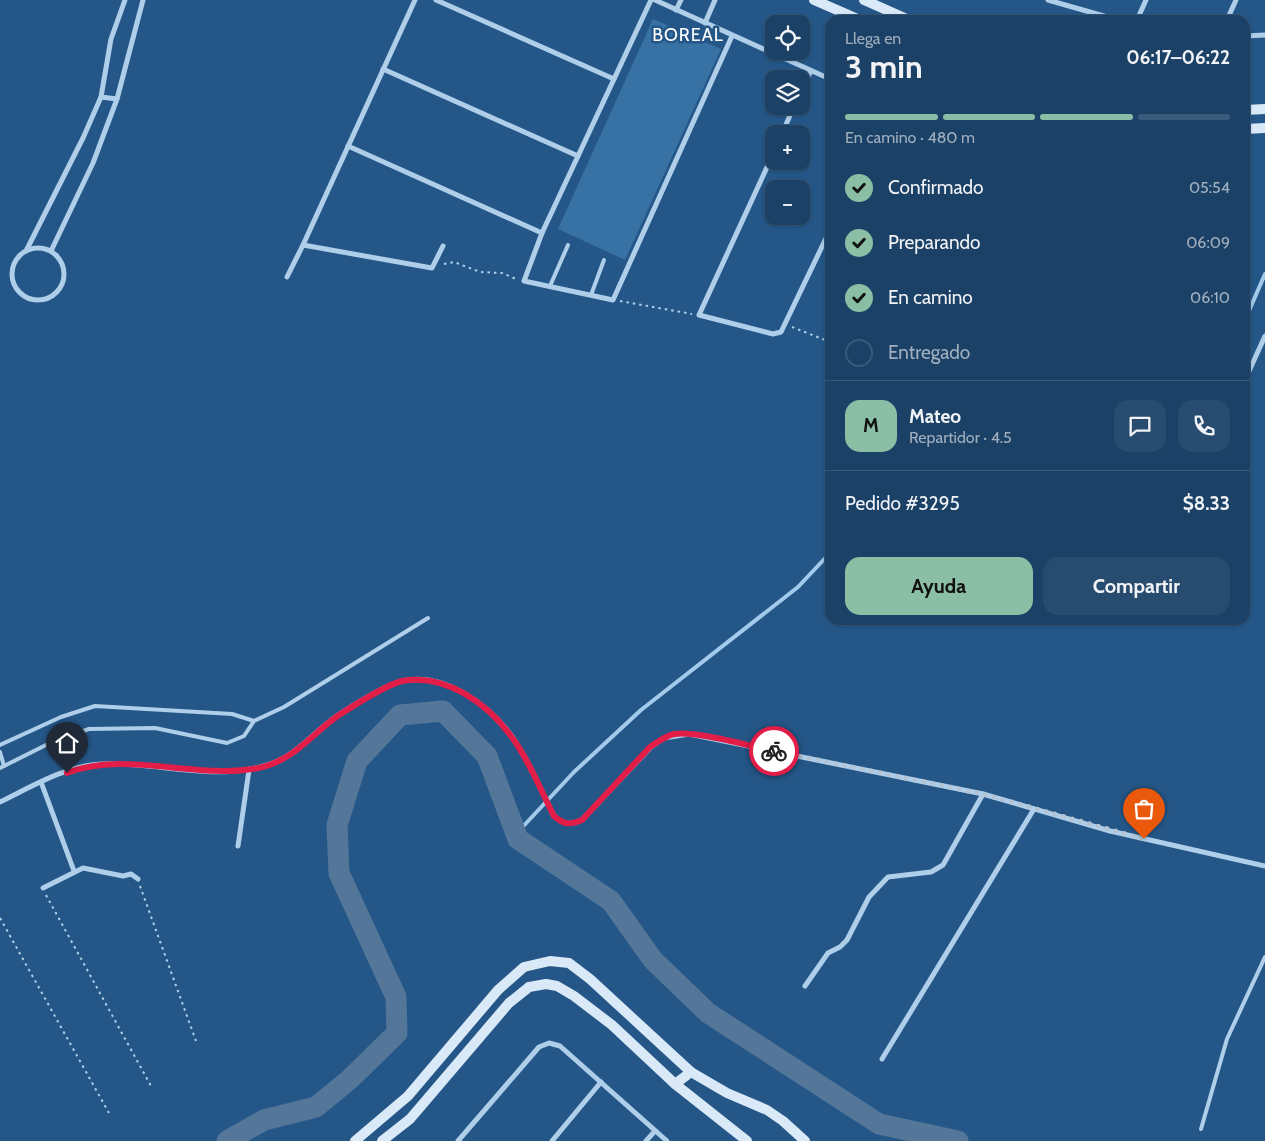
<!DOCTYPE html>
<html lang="es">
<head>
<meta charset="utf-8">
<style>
	:root { --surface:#1b4166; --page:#284c6f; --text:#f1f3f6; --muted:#a0afbf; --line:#395a7a; --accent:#8abfa5 }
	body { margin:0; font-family:Cabin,sans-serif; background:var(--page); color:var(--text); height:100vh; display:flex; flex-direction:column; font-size:19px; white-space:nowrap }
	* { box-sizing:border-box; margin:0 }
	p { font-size:16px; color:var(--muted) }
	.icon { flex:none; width:28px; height:28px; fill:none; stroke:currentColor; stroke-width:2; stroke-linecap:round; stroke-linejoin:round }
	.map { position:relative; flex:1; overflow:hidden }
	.details { position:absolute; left:825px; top:15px; width:425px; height:610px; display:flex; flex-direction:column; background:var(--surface); border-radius:15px; box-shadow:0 1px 4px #0004,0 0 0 1px var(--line) }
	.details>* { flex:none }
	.controls { position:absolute; left:765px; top:15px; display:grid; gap:10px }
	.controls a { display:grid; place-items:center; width:45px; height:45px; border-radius:10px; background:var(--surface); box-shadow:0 1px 4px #0004,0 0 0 1px var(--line); font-size:25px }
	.pin { position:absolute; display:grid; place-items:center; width:42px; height:42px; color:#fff; margin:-51px -21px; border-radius:50% 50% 50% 0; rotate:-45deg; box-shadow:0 0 5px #0007 }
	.pin .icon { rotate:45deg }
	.courier { position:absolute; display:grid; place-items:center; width:50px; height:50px; margin:-25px; border:4px solid #e11d48; border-radius:50%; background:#fff; color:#222; box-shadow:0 1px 6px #0007 }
	.head em { font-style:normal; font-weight:700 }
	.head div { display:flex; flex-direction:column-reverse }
	.head { display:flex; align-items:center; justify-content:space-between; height:85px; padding:0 20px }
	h1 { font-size:32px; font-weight:700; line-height:38px }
	.bar { display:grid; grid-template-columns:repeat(4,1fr); gap:8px 5px; align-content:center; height:60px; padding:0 20px }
	.bar i { height:6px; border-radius:4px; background:var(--line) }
	.bar .current { background:var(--accent) }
	.bar p { grid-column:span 4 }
	.line { display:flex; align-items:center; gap:12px; padding:0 20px; border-top:1px solid var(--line) }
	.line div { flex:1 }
	.round { display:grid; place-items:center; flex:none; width:52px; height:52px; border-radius:15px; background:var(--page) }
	ol { padding:0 20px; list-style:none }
	li { display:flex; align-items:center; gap:15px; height:55px }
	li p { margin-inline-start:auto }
	li .icon { padding:5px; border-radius:50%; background:var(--accent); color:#111; stroke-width:4 }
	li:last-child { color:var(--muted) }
	li i { width:28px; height:28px; border:2px solid var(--line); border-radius:50% }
	.cta { display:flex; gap:10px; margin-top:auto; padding:10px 20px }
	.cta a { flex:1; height:58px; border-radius:15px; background:var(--accent); color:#111; font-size:20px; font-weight:700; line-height:58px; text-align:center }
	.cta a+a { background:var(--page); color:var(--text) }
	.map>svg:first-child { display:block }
</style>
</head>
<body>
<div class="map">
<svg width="1265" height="1141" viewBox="0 0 1265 1141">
	<rect width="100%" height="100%" fill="#245788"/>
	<polygon fill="#3871a4" points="653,19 721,49 625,260 558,229"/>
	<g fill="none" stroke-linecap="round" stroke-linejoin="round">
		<g stroke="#a3caea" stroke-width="4">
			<polyline points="1245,320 1265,274"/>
			<polyline points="516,834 574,772 641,710 798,587 830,553"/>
		</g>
		<polyline stroke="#547799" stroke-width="21" points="227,1141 264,1120 316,1107 350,1079 397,1033 396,997 339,873 337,825 357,761 400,715 443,711 487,756 518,839 611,901 653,960 708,1013 879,1124 958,1141"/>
		<g stroke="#afcee9" stroke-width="2" stroke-dasharray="2.5 4" stroke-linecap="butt">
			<polyline points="444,264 454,262 480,272 502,273 516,279"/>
			<polyline points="620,301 692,314"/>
			<polyline points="792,327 830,342"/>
			<polyline points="140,886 196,1041"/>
			<polyline points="46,895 151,1086"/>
			<polyline points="0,918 109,1113"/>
		</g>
		<g stroke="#afcee9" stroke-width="4">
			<polyline points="550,286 568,245"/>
			<polyline points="591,295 604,260"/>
			<polyline points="0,745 61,717 95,706 232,714 254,721"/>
			<polyline points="0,752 4,766 0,768"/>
			<polyline points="4,766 54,741 89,729 155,728 227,743 244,736 254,721 284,707 428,618"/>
			<polyline points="1201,1129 1227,1039 1265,957"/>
		</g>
		<g stroke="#afcee9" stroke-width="5">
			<polyline points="436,0 614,79"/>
			<polyline points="651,0 542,233 524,281 613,300 732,36"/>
			<polyline points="655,0 830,79"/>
			<polyline points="1048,0 1118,20"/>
			<polyline points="676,10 681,0"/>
			<polyline points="1137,20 1146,0"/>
			<polyline points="1227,20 1236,0"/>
			<polyline points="705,23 715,0"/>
			<polyline points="1245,36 1265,35"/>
			<polyline points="383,69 578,156"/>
			<polyline points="801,91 811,71"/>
			<polyline points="101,97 117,99"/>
			<polyline points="782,134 794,106"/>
			<polyline points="348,146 542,233"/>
			<polyline points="774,152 699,315 773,334 781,332 830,230"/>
			<polyline points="303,245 415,0"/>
			<circle cx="38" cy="274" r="26"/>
			<polyline points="26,251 83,138 101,97 111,39 125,0"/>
			<polyline points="51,251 93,163 117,99 143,0"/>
			<polyline points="287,277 303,245 432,268 443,246"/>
			<polyline points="1245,380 1265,336"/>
			<polyline points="41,782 74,871"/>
			<path d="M 0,802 C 31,787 67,765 102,764 C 152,762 201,778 250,769 C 294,762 304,739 338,715 C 352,706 386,685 402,681 C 444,672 487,703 511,735 C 528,758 541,791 554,816 C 564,825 570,825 582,820 L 651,747 L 664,738 L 689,734 L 983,794 L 1110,831 L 1265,866"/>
			<polyline points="238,846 249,770"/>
			<polyline points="43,888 83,868 123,876 131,874 138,879"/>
			<polyline points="805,986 828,953 840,947 847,940 869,897 888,877 931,872 943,865 983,794"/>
			<polyline points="882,1059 1034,809"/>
			<polyline points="458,1141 539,1047 549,1043 560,1046 667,1141"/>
			<polyline points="552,1141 601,1082"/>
			<polyline points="646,1141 655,1131"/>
		</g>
		<g stroke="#dae9f8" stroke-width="10">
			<polyline points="814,0 860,20"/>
			<polyline points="864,0 909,20"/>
			<polyline points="1245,110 1265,109"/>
			<polyline points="1245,129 1265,128"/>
			<polyline points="675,1084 691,1072"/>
			<polyline points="355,1141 408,1096 498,990 524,967 550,961 569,963 590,979 691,1072 727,1093 767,1110 783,1121 805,1141"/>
			<polyline points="382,1141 410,1119 509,1003 529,987 546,984 557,986 574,996 612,1025 675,1084 747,1141"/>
		</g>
	</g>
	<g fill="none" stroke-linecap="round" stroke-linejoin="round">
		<polyline stroke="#b2c4d5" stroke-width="5" stroke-dasharray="0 9" points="774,751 983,794 1144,839"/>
		<path stroke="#e11d48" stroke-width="6" d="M 67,773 C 126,750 195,780 258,768 C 294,761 310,735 339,715 C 353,706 386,685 402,681 C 445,673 487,703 511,736 C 528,758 541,791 554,816 C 564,825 570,825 582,820 L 650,747 C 658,742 665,736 674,734 C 699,731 748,746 774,751"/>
	</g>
	<g text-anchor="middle" stroke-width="5" stroke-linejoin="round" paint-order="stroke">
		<g font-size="18" letter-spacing="1" fill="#fff" stroke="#245788">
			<text x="688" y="41">BOREAL</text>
		</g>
	</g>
</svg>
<div class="controls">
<a><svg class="icon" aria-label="locate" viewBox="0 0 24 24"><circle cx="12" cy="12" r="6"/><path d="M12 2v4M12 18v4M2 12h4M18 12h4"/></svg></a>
<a><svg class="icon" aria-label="layers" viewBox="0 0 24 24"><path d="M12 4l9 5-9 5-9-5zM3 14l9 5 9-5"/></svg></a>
<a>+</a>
<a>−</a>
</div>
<div class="pin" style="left:1144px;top:839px;background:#ea580c"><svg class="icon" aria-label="bag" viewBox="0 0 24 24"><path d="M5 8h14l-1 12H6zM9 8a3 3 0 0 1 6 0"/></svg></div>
<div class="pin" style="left:67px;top:773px;background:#1f2937"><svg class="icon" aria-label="home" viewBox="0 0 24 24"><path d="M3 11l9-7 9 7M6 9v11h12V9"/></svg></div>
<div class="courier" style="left:774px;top:751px"><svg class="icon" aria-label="bike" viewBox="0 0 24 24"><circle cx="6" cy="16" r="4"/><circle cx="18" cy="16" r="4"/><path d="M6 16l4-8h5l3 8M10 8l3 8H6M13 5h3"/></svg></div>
<section class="details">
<div class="head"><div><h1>3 min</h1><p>Llega en</p></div><em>06:17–06:22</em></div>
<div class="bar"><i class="current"></i><i class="current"></i><i class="current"></i><i></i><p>En camino · 480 m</p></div>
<ol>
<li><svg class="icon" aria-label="check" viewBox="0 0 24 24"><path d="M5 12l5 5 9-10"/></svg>Confirmado<p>05:54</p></li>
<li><svg class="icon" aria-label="check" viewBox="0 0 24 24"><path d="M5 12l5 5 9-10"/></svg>Preparando<p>06:09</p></li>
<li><svg class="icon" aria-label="check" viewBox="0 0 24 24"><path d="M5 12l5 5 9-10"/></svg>En camino<p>06:10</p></li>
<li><i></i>Entregado</li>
</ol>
<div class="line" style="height:90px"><b class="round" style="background:var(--accent);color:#111">M</b><div><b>Mateo</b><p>Repartidor · 4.5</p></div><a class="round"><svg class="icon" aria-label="chat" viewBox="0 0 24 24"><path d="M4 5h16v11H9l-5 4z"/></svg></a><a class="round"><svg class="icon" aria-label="phone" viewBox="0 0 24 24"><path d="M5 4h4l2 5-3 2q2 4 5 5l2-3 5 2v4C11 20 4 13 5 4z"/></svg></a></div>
<div class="line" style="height:65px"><div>Pedido #3295</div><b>$8.33</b></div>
<div class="cta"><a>Ayuda</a><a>Compartir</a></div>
</section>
</div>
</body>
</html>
